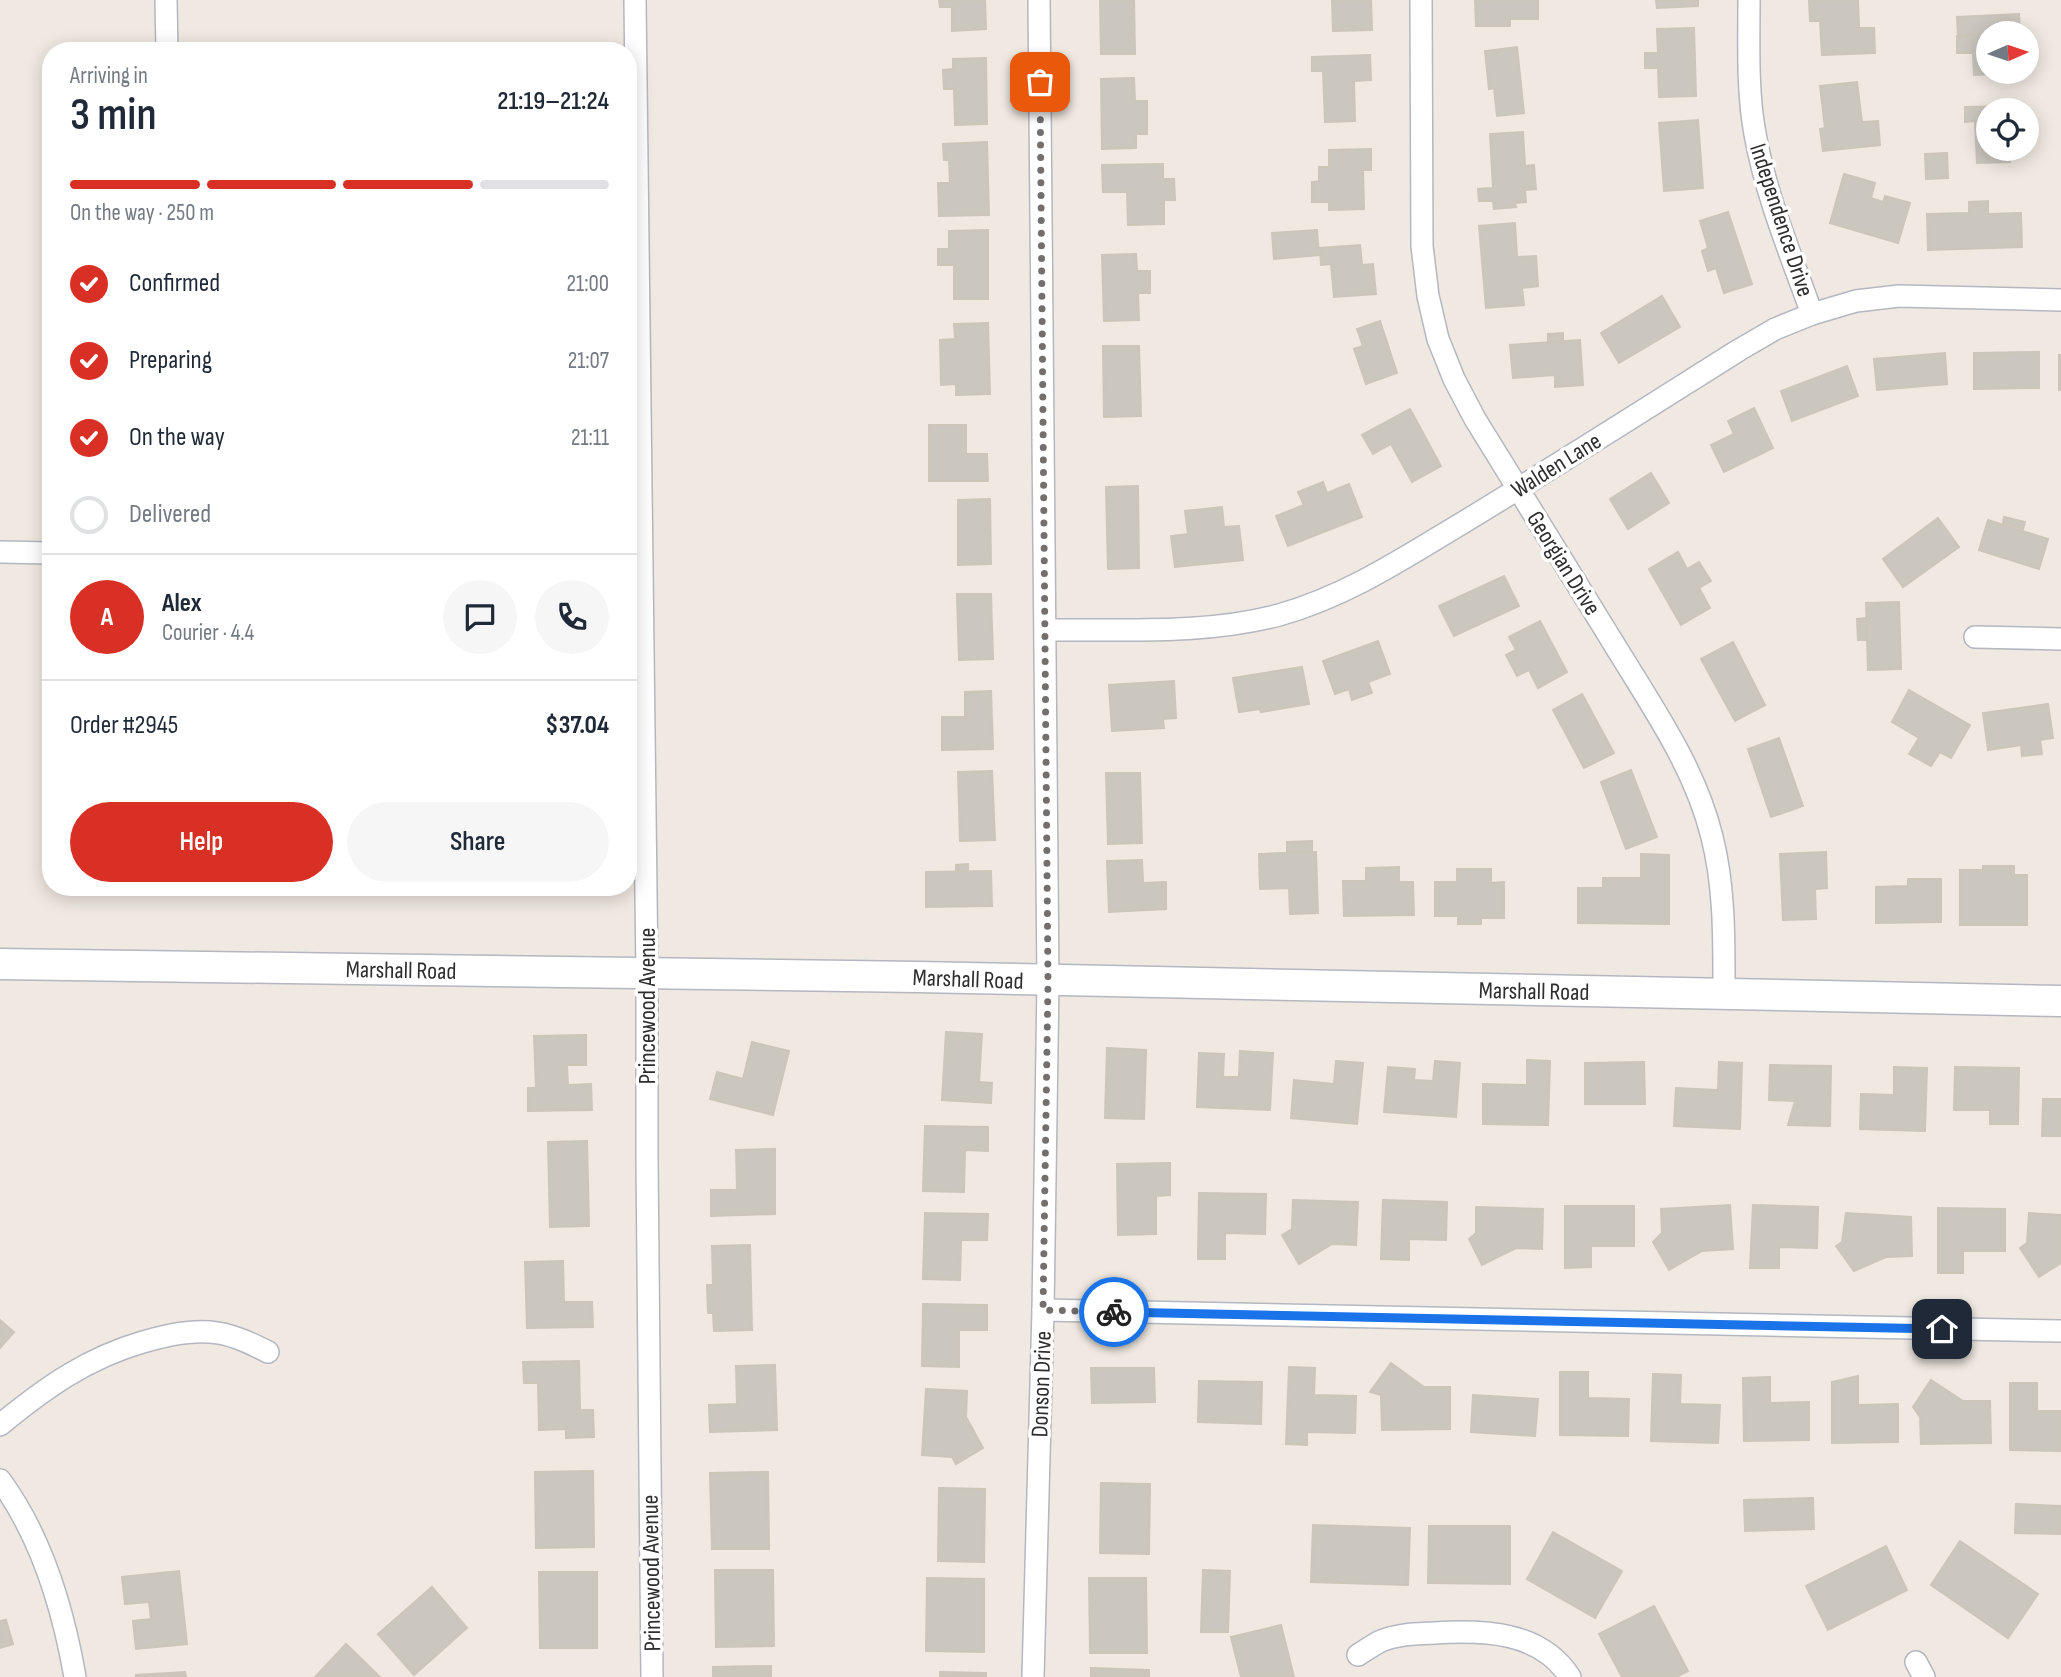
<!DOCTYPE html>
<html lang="en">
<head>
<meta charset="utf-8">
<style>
	:root { --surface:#fff; --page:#f6f6f7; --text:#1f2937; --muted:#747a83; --line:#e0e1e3; --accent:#d93025 }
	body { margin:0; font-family:"Sofia Sans Condensed",sans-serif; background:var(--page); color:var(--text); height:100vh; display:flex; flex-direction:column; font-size:26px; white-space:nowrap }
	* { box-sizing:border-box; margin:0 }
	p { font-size:23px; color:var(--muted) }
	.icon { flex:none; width:38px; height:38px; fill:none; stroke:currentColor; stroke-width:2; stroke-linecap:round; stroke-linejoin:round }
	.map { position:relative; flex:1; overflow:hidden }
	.panel { position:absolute; left:42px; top:42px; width:595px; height:854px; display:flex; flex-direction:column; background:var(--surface); border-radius:28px; box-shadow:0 4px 18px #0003 }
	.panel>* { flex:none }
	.needle { width:46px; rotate:87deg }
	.buttons { position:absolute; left:1976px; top:21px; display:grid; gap:14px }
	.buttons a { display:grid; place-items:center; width:63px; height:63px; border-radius:50%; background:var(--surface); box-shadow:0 4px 18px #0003; font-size:35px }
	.pin { position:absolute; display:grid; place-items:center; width:60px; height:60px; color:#fff; margin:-30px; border-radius:14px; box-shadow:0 4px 10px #0006 }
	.courier { position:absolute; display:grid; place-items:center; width:70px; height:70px; margin:-35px; border:5px solid #1a73e8; border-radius:50%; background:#fff; color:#222; box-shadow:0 2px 9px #0007 }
	.summary em { font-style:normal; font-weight:600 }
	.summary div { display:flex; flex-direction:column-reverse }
	.summary { display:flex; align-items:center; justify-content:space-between; height:119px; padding:0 28px }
	h1 { font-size:46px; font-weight:600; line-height:52px }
	.bar { display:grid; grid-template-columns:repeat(4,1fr); gap:10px 7px; align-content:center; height:84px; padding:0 28px }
	.bar i { height:9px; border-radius:5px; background:var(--line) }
	.bar .current { background:var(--accent) }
	.bar p { grid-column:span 4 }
	.line { display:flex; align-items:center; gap:18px; padding:0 28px; border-top:2px solid var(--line) }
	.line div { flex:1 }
	.round { display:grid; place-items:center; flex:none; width:74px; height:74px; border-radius:37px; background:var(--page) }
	ol { padding:0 28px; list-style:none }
	li { display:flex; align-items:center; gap:21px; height:77px }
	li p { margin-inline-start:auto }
	li .icon { padding:7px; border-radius:50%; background:var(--accent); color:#fff; stroke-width:4 }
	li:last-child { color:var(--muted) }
	li i { width:38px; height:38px; border:4px solid var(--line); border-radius:50% }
	.primary-button { display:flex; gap:14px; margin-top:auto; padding:14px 28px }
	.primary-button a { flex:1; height:80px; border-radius:42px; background:var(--accent); color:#fff; font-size:28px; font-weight:600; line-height:80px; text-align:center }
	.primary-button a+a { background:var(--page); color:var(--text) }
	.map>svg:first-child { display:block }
</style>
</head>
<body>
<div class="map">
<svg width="2061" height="1677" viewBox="0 0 2061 1677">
	<rect width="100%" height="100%" fill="#efe9e1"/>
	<g fill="#cbc7bf" stroke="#cbc5ba" stroke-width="2">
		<polygon points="939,0 985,0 986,29 952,31 952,7 940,7"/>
		<polygon points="1100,0 1134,0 1135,54 1101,54"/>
		<polygon points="1332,0 1371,0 1372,30 1333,31"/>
		<polygon points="1475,0 1538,0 1538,19 1510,19 1510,26 1476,26"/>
		<polygon points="1656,0 1698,0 1698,6 1657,8"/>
		<polygon points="1809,0 1858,0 1859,28 1874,28 1875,53 1822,55 1820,21 1810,21"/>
		<polygon points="2019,14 2020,33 1988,33 1988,72 2004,72 2004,74 1974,75 1972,35 1958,35 1957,17"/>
		<polygon points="1694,28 1696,96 1659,97 1658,68 1645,68 1645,53 1658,53 1657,29"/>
		<polygon points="1957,36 1971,36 1972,53 1957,53"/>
		<polygon points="1517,47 1524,113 1497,116 1494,88 1489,89 1485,51"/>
		<polygon points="1370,55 1371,80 1354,81 1355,121 1325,122 1323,71 1312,71 1312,57"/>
		<polygon points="986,58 987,124 955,125 954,89 944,89 943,70 953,69 953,59"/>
		<polygon points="1134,78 1135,101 1147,101 1147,134 1136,134 1136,148 1102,149 1101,79"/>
		<polygon points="1857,82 1862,122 1878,121 1880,145 1823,151 1820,129 1825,128 1820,86"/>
		<polygon points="2019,106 2019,110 1988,110 1988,149 2009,149 2010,162 1977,163 1975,121 1965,122 1965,107"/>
		<polygon points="1698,120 1703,188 1664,191 1659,123"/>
		<polygon points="1523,132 1525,166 1534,165 1536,189 1525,190 1526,202 1515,203 1516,207 1494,209 1493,201 1479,201 1478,189 1493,188 1490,134"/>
		<polygon points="987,142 989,215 939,216 938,183 950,183 949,160 944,160 943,144"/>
		<polygon points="1371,149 1371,170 1363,170 1364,209 1329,210 1329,202 1312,202 1312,182 1319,181 1319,167 1329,167 1329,150"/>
		<polygon points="1947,153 1948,178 1926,179 1925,154"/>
		<polygon points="1163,164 1163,179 1174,179 1175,200 1164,200 1164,224 1128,225 1127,192 1103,192 1102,165"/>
		<polygon points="1844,174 1875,183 1871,198 1883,202 1885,196 1910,203 1898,243 1830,223"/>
		<polygon points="1988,201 1988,214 2021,213 2022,247 1928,250 1927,214 1969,213 1969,202"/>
		<polygon points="1728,212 1752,284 1724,293 1716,268 1708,271 1702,251 1708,248 1700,221"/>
		<polygon points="1515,223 1517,257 1536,256 1538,286 1522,288 1524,305 1486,308 1479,226"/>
		<polygon points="988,230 988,299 954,299 954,265 938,265 938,249 949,249 949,231"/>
		<polygon points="1317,230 1319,255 1274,259 1272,233"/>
		<polygon points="1360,245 1362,265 1373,264 1376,294 1334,297 1331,264 1321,265 1320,248"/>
		<polygon points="1136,254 1137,271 1150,271 1150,293 1138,293 1139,320 1104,321 1102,255"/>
		<polygon points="1662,296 1680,327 1619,363 1601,333"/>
		<polygon points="1380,321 1397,373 1366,384 1354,349 1363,346 1357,329"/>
		<polygon points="988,323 990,394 956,395 956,384 941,385 940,340 955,339 954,324"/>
		<polygon points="1563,333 1563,341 1548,342 1548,334"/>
		<polygon points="1580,340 1583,385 1555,387 1555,375 1513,378 1510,345"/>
		<polygon points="1103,346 1139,346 1141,416 1104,417"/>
		<polygon points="2039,352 2039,388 1974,389 1974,353"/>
		<polygon points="1945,353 1947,384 1877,390 1874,359"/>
		<rect x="2059" y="355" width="2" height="35"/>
		<polygon points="1847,366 1858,396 1792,421 1781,391"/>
		<polygon points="1754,408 1773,448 1724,472 1711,445 1734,434 1728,421"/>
		<polygon points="1410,409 1441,466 1412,482 1391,444 1373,454 1362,435"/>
		<polygon points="929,425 966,425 966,454 987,454 988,481 929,481"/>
		<polygon points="1651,473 1669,503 1628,529 1610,499"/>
		<polygon points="1323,482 1327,493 1349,484 1362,517 1288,546 1276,516 1304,505 1298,492"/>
		<polygon points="1138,486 1139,568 1108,569 1106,487"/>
		<polygon points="990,499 991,564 958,565 958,500"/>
		<polygon points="1222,507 1224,527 1239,526 1243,560 1175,567 1171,536 1188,534 1185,511"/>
		<polygon points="2004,517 2025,522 2023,529 2003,523"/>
		<polygon points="1938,518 1959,547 1903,587 1883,559"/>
		<polygon points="1988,520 2048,539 2039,569 1979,550"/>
		<polygon points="1678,552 1687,569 1699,562 1711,581 1699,588 1710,608 1681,625 1649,569"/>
		<polygon points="1504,576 1519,606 1454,636 1439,606"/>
		<polygon points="957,594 991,594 993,659 959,660"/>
		<polygon points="1899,602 1901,669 1868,670 1866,603"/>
		<polygon points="1866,618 1867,640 1858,640 1857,619"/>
		<polygon points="1540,621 1567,672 1538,688 1529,670 1517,676 1506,655 1516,650 1509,637"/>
		<polygon points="1378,641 1390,674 1368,682 1372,693 1352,700 1349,689 1335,694 1323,661"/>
		<polygon points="1733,642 1765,705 1735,721 1701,659"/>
		<polygon points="1302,667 1309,704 1261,712 1260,709 1239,712 1233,678"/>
		<polygon points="1174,681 1176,718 1163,719 1164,728 1112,731 1109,685"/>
		<polygon points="1909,690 1970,725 1951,758 1940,752 1931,766 1909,754 1919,738 1892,722"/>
		<polygon points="991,691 993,749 942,750 942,717 965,717 965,692"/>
		<polygon points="1582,694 1614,753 1584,768 1553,710"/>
		<polygon points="2048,704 2053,738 2040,740 2042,754 2022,756 2021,745 1988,750 1983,713"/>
		<polygon points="1779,738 1803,806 1771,817 1748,749"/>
		<polygon points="1631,770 1657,837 1626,849 1601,782"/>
		<polygon points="992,771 995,840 960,841 958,772"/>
		<polygon points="1106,773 1140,773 1142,843 1108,844"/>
		<polygon points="1312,841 1312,852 1287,852 1287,842"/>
		<polygon points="1316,852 1318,913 1290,914 1289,888 1260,889 1259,854"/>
		<polygon points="1826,852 1827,888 1815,889 1816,919 1783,920 1780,854"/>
		<polygon points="1641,854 1669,855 1669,924 1578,923 1578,888 1603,888 1603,878 1641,878"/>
		<polygon points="1142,860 1143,883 1166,882 1166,909 1109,912 1107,861"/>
		<polygon points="968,864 968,871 956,871 956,865"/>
		<polygon points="1983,866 2014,866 2014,875 2027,875 2027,925 1960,925 1960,870 1983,870"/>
		<polygon points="1399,867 1399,882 1413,882 1414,915 1344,916 1343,881 1366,881 1366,868"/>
		<polygon points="1457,869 1491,869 1491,883 1504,882 1504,918 1481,918 1481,924 1458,924 1458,916 1435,916 1435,882 1457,882"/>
		<polygon points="991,871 992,906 926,907 926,872"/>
		<polygon points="1908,879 1941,879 1941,922 1876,923 1876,887 1908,886"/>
		<polygon points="946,1032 982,1034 979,1082 992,1083 991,1103 942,1100"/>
		<polygon points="586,1035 586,1065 567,1065 568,1085 591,1084 592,1110 528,1111 528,1088 536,1088 534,1036"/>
		<polygon points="752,1042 789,1051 773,1115 710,1099 717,1072 743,1079"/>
		<polygon points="1107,1048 1146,1050 1144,1119 1105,1118"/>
		<polygon points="1240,1051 1273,1053 1270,1110 1197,1107 1199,1053 1224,1054 1223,1077 1239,1077"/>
		<polygon points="1527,1060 1550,1061 1548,1125 1483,1124 1483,1084 1527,1085"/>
		<polygon points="1336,1061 1363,1063 1357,1124 1291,1118 1294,1080 1334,1084"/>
		<polygon points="1435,1061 1460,1063 1456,1117 1384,1112 1388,1067 1415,1069 1414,1080 1433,1081"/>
		<polygon points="1644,1062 1645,1104 1585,1104 1585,1063"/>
		<polygon points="1719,1062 1742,1063 1740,1129 1674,1126 1676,1088 1718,1090"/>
		<polygon points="1770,1065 1831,1066 1830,1126 1788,1125 1795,1101 1769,1100"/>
		<polygon points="1894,1067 1927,1068 1925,1131 1860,1129 1861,1094 1894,1095"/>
		<polygon points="1955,1067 2019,1068 2018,1124 1990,1124 1990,1110 1954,1110"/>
		<polygon points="2043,1099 2061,1099 2061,1136 2042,1136"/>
		<polygon points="925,1126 988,1127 988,1151 965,1150 964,1192 923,1191"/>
		<polygon points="587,1141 589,1226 550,1227 548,1142"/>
		<polygon points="775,1149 775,1214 711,1216 711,1190 737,1190 736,1150"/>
		<polygon points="1170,1163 1170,1195 1156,1196 1156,1234 1118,1235 1117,1164"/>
		<polygon points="1199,1193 1266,1194 1265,1234 1225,1233 1225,1259 1198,1259"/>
		<polygon points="1293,1200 1358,1202 1356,1245 1332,1244 1299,1264 1282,1235 1292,1229"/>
		<polygon points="1383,1200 1447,1202 1446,1240 1409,1239 1409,1260 1381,1259"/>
		<polygon points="1730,1205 1733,1249 1702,1251 1669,1270 1653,1242 1662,1233 1661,1209"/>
		<polygon points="1753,1205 1818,1207 1817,1248 1779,1247 1779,1268 1750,1268"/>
		<polygon points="1565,1206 1634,1206 1634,1246 1591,1246 1591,1267 1565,1268"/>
		<polygon points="1476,1207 1543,1209 1542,1249 1516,1248 1482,1265 1469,1239 1476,1233"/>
		<polygon points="1938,1208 2005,1209 2005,1251 1963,1251 1963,1273 1938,1273"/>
		<polygon points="925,1213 988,1214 987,1240 961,1240 960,1280 923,1279"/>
		<polygon points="1846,1213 1911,1217 1912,1256 1886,1257 1854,1271 1836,1246 1842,1242"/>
		<polygon points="2029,1213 2061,1215 2061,1263 2039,1277 2020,1248 2027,1243"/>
		<polygon points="750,1245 752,1330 714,1331 713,1313 708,1313 707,1285 713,1285 712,1246"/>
		<polygon points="563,1261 564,1302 592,1302 593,1327 527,1328 525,1262"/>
		<polygon points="923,1304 987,1305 987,1330 959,1330 959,1367 922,1366"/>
		<polygon points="0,1320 14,1332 0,1348"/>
		<polygon points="579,1361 580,1410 593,1410 594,1437 566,1438 566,1429 539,1430 538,1383 524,1383 523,1362"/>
		<polygon points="1391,1363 1424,1387 1450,1387 1450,1429 1382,1430 1381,1395 1370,1392"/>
		<polygon points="775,1365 777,1430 710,1432 709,1405 737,1404 736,1366"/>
		<polygon points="1289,1367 1315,1368 1314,1395 1356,1396 1355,1433 1307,1432 1307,1445 1286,1444"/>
		<polygon points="1091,1368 1154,1368 1155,1402 1092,1403"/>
		<polygon points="1560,1372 1588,1372 1588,1398 1629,1399 1628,1436 1560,1435"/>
		<polygon points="1653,1374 1681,1375 1680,1404 1720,1405 1718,1443 1651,1441"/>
		<polygon points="1858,1376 1858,1405 1898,1404 1898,1442 1832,1443 1832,1382"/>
		<polygon points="1770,1377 1770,1403 1809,1402 1809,1440 1744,1441 1743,1378"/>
		<polygon points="1931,1380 1963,1401 1990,1401 1991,1443 1921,1444 1920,1417 1913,1407"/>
		<polygon points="1199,1381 1262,1382 1261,1424 1198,1422"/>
		<polygon points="2010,1383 2037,1383 2037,1411 2061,1411 2061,1451 2010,1450"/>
		<polygon points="926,1389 967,1391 966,1417 983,1448 956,1464 952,1457 922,1455"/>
		<polygon points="1473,1395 1538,1399 1535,1436 1471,1432"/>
		<polygon points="593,1471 594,1547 536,1548 535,1472"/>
		<polygon points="768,1472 769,1549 712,1549 710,1473"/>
		<polygon points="1101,1483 1150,1484 1149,1554 1100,1553"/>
		<polygon points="939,1488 985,1489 984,1562 938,1561"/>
		<polygon points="1813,1498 1814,1529 1745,1531 1744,1500"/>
		<polygon points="2016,1504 2061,1506 2061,1534 2015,1533"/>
		<polygon points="1313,1525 1410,1528 1408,1585 1311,1582"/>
		<polygon points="1429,1526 1510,1526 1510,1584 1428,1583"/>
		<polygon points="1553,1532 1622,1571 1595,1618 1527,1579"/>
		<polygon points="1960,1541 2038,1594 2008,1638 1931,1585"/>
		<polygon points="1886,1546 1907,1590 1828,1630 1806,1586"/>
		<polygon points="715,1570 773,1570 774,1646 716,1647"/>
		<polygon points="1203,1570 1230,1571 1228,1632 1201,1632"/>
		<polygon points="179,1571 187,1644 136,1649 133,1621 151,1619 149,1602 125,1604 122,1577"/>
		<polygon points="539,1572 597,1572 597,1648 540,1648"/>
		<polygon points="927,1578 984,1579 984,1652 926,1651"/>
		<polygon points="1089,1578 1146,1578 1147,1653 1090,1653"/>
		<polygon points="432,1587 467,1628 414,1675 378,1634"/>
		<polygon points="1654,1606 1688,1671 1676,1677 1622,1677 1599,1634"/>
		<polygon points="6,1620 13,1644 0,1648 0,1621"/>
		<polygon points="1281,1625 1294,1677 1241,1677 1231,1637"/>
		<polygon points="346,1644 380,1677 315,1677"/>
		<polygon points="771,1666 771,1677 713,1677 713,1667"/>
		<polygon points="1091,1668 1149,1670 1149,1677 1091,1677"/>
		<polygon points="185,1672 186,1677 136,1677 136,1675"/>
		<polygon points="940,1672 986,1673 986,1677 940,1677"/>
	</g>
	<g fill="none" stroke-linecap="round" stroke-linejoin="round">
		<g stroke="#b4b7c1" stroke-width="24">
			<g id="street">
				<polyline points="166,0 167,51"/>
				<polyline points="635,0 647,974 647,1159 652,1677"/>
				<path d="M 1421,0 L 1422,246 L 1428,296 L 1438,339 L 1454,379 L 1475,419 C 1522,494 1568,569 1614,644 C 1651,705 1695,767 1712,837 C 1725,888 1724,942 1724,995"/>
				<path d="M 1749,0 C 1749,45 1747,90 1755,134 C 1766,196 1791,255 1812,314"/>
				<polyline points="0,552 51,553"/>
				<path d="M 1046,630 C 1123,629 1204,635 1279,615 C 1347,596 1404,558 1464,522 C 1556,466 1647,408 1739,350 L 1775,329 L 1812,314 L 1856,301 L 1899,296 L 2061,300"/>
				<polyline points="1975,637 2061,639"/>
				<polyline points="1043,1310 2061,1331"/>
				<path d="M 0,1425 C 45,1388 87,1358 143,1342 C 167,1335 193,1329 218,1333 C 236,1336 252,1344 268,1352"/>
				<path d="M 0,1480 C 42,1537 63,1608 75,1677"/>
				<path d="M 1358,1655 C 1366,1650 1373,1645 1381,1641 C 1398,1634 1416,1634 1434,1633 C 1484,1630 1540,1631 1570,1677"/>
				<polyline points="1916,1662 1924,1677"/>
				<polyline points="1033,1677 1043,1310 1048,981 1039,0"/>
			</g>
		</g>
		<g stroke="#b4b7c1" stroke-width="33">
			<polyline id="secondary" points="0,964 917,977 2061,1001"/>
		</g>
		<use href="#street" stroke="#fff" stroke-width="21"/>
		<use href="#secondary" stroke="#fff" stroke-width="30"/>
	</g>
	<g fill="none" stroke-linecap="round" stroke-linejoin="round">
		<polyline stroke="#726f6d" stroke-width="7" stroke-dasharray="0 12.6" points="1040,82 1048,981 1043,1310 1114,1312"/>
		<polyline stroke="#1a73e8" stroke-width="9" points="1114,1312 1942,1329"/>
	</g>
	<g text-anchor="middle" stroke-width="7" stroke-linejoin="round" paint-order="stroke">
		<g font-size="24" fill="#2e2e2e" stroke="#fff">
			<text transform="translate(1782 220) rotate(72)" y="8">Independence Drive</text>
			<text transform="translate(1556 465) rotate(-32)" y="8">Walden Lane</text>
			<text transform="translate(1564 563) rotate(58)" y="8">Georgian Drive</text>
			<text transform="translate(401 970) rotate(1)" y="8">Marshall Road</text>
			<text transform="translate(968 979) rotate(2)" y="8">Marshall Road</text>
			<text transform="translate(1534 991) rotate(1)" y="8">Marshall Road</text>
			<text transform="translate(647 1006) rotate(-90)" y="8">Princewood Avenue</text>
			<text transform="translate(1041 1384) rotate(-88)" y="8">Donson Drive</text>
			<text transform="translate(651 1573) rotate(-91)" y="8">Princewood Avenue</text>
		</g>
	</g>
</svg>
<div class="buttons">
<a><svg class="needle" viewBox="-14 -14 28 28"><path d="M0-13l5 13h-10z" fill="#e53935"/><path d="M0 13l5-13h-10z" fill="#747a83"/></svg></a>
<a><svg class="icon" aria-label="locate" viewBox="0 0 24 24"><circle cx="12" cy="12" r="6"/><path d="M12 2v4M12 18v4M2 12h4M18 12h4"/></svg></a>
</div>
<div class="pin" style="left:1040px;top:82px;background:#ea580c"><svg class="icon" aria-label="bag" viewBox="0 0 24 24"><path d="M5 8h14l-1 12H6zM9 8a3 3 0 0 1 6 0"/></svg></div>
<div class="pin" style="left:1942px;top:1329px;background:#1f2937"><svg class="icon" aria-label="home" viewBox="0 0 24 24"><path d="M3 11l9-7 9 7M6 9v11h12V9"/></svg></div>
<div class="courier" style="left:1114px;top:1312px"><svg class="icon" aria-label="bike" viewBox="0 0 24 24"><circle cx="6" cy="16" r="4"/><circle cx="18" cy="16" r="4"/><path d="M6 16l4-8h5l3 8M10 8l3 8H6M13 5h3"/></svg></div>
<section class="panel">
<div class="summary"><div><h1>3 min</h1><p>Arriving in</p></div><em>21:19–21:24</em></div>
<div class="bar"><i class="current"></i><i class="current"></i><i class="current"></i><i></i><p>On the way · 250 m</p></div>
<ol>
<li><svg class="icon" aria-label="check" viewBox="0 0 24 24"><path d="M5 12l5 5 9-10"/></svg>Confirmed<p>21:00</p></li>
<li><svg class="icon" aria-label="check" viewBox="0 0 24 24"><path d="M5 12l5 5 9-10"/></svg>Preparing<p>21:07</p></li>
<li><svg class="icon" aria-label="check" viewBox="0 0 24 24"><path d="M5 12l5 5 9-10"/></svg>On the way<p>21:11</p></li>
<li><i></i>Delivered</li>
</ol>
<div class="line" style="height:126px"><b class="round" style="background:var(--accent);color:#fff">A</b><div><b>Alex</b><p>Courier · 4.4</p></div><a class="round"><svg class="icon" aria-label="chat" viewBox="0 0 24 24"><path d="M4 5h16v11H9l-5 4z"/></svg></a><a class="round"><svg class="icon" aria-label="phone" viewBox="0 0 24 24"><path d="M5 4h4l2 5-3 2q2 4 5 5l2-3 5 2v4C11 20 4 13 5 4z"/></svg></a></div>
<div class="line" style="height:91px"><div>Order #2945</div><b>$37.04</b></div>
<div class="primary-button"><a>Help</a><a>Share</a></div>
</section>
</div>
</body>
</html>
